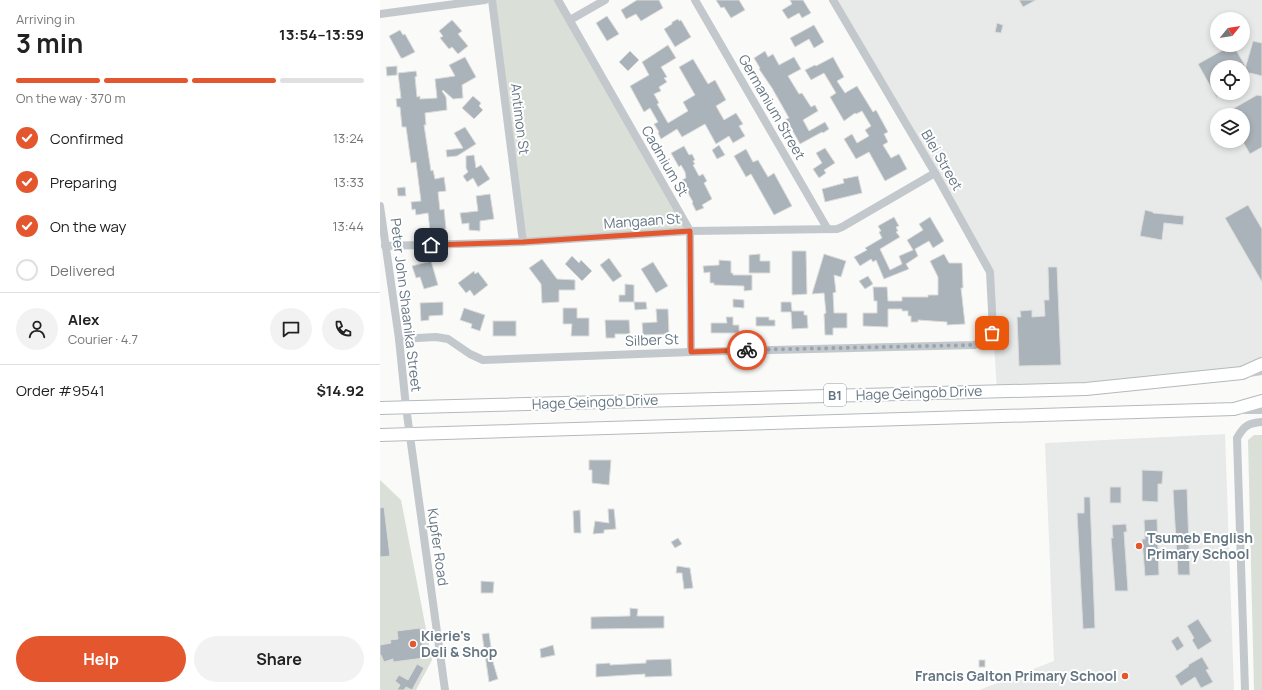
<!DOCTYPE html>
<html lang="en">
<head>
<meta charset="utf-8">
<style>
	:root { --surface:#fff; --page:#f2f2f2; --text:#222; --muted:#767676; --line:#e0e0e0; --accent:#e4572e }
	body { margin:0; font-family:Manrope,sans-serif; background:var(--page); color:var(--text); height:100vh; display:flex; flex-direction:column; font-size:15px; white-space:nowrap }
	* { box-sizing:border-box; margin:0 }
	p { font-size:13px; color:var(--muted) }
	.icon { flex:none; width:22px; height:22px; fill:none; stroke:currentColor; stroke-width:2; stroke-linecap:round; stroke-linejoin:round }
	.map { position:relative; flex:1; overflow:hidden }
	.side { display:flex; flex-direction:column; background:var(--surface); width:380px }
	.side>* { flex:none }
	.needle { width:26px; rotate:60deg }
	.controls { position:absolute; left:830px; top:12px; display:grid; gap:8px }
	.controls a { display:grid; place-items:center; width:40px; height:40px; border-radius:50%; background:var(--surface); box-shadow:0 2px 6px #0003; font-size:20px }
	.pin { position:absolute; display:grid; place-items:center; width:34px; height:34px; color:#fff; margin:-17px; border-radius:8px; box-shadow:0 2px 6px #0006 }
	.courier { position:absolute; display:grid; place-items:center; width:40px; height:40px; margin:-20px; border:3px solid #e4572e; border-radius:50%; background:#fff; color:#222; box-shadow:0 1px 5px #0007 }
	.head em { font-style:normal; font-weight:700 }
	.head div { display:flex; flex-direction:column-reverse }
	.head { display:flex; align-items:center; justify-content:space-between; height:68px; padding:0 16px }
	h1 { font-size:26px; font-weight:700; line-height:30px }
	.bar { display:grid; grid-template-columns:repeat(4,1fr); gap:6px 4px; align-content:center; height:48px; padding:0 16px }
	.bar i { height:5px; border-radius:3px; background:var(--line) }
	.bar .on { background:var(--accent) }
	.bar p { grid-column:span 4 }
	.line { display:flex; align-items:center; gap:10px; padding:0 16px; border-top:1px solid var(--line) }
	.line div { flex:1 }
	.round { display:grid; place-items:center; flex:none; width:42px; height:42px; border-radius:21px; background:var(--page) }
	ol { padding:0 16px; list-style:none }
	li { display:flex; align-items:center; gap:12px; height:44px }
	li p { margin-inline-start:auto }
	li .icon { padding:4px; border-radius:50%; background:var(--accent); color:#fff; stroke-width:4 }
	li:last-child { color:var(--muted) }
	li i { width:22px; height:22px; border:2px solid var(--line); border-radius:50% }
	.primary-button { display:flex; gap:8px; margin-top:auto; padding:8px 16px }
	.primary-button a { flex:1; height:46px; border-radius:24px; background:var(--accent); color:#fff; font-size:16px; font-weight:700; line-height:46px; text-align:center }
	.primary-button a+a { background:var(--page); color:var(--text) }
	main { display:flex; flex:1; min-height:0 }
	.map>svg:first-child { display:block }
</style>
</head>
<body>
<main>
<section class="side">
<div class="head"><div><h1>3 min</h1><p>Arriving in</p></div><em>13:54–13:59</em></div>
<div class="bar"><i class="on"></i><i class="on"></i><i class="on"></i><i></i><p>On the way · 370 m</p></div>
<ol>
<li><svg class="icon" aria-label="check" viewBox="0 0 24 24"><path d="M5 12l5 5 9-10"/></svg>Confirmed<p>13:24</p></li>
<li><svg class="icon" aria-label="check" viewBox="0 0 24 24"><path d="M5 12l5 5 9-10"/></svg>Preparing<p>13:33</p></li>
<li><svg class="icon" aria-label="check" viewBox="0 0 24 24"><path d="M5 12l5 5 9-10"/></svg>On the way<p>13:44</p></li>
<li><i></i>Delivered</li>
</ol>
<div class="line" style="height:72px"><a class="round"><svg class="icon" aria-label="person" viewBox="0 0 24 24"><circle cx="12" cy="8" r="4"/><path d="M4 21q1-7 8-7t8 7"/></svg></a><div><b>Alex</b><p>Courier · 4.7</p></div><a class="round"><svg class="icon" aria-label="chat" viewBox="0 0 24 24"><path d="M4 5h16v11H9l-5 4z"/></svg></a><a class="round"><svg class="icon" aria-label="phone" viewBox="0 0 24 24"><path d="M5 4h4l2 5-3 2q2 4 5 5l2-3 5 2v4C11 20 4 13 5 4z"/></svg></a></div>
<div class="line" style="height:52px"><div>Order #9541</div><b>$14.92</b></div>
<div class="primary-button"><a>Help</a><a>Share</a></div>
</section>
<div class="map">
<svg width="882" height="690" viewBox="0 0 882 690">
	<rect width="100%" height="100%" fill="#fafaf8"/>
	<g fill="#e8e9e9" fill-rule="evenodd">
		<path d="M 453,0 L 882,0 L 882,364 L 862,373 L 617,391 L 609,267 ZM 837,19 L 863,19 L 863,45 L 837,45 ZM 837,67 L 863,67 L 863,93 L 837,93 ZM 837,115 L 863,115 L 863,141 L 837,141 Z"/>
		<polygon points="845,434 854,690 599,690 674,661 665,443"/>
	</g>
	<g fill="#dadfd7">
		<polygon points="112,0 178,0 310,231 143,242"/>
		<polygon points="874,435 882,435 882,690 874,690 868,440"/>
		<polygon points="0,480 21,500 52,660 36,690 0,690"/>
	</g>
	<g fill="#aab3b9" stroke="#dcdcda">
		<polygon points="257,0 279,0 283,8 261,21 256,14 246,19 241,10"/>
		<polygon points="336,0 359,0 365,10 351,18 344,7 341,8"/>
		<polygon points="410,0 423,0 431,13 422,18 419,13 408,19 402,10 412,4"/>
		<polygon points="639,0 656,0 643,7"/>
		<polygon points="227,16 239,34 227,41 216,23"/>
		<polygon points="298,19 299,21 301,20 311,37 295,47 284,29 292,24 292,22"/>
		<polygon points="72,20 82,31 78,34 88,46 78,54 72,47 69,49 60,38 63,36 59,31"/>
		<polygon points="617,23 623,25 621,33 615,32"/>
		<polygon points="434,25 444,42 434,48 429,39 415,47 410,38"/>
		<polygon points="20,30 23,35 25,34 35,52 23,58 21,58 9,36"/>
		<polygon points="873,41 882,43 882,76 870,73 863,76"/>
		<polygon points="288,45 296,58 281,67 287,77 284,78 287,82 279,87 281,91 274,94 279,103 277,104 288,123 308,111 303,102 315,95 299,67 313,59 328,84 335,80 346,100 336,106 344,120 356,113 363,124 359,126 365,136 353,143 349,136 336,144 325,124 302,137 297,129 281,139 278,133 279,132 274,124 278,122 270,108 264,112 250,86 269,75 262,62"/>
		<polygon points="852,45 853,45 866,67 837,67 837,98 818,64"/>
		<polygon points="250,51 259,60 248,71 239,62"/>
		<polygon points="385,51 388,57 393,54 399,65 414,57 421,69 408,76 419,94 422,93 431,107 435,105 438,111 423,120 429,131 445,122 449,129 443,133 442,132 420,144 406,119 409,118 392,88 379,69 380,68 374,58"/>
		<polygon points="85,57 96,77 82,85 83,98 73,99 63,90 62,91 66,97 67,110 45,113 46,125 44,125 51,171 53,170 55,179 64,177 66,191 58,192 60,210 64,209 66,229 50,231 48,213 36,215 35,209 32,210 31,202 41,201 36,162 31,163 26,127 22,127 20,107 17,107 16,99 21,98 18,73 36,71 37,76 35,77 37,97 40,96 40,99 57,98 55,79 75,76 69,65"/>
		<polygon points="453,57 464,77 457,81 465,93 477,86 493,112 496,110 508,132 504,134 508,142 503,145 511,158 519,154 527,169 505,181 489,152 476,159 464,139 472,134 477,143 489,136 485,130 491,126 482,111 476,114 475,113 464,121 450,97 456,93 444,73 431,80 425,70 435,65 436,66"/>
		<polygon points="17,66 17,75 7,76 6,67"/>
		<polygon points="877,95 882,96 882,147 870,154 863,142 863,115 842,115"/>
		<polygon points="93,96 101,103 99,106 103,110 94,119 82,108"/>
		<polygon points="85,127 96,144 77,156 67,157 66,150 83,148 74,133"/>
		<polygon points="339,145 345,155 337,159 332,150"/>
		<polygon points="304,146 309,155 312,154 315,160 313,161 315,164 313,165 319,176 323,174 327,181 324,183 332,199 322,205 324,208 316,211 312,203 313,202 303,184 304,184 302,180 306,178 305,172 301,165 299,167 291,153"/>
		<polygon points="445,148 455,163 444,170 446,173 439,178 433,169 442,163 436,153"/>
		<polygon points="366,149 373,162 378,160 388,177 394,173 412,206 394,215 371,174 366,177 354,156"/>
		<polygon points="94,155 96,168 101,165 110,179 98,187 93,178 87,182 83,176 88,172 86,168 86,156"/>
		<polygon points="478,176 482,193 445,202 442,189 464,183 463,179"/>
		<polygon points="25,187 26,196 18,196 17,188"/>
		<polygon points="110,194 114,219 100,221 100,231 89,230 89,223 82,224 80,213 98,211 96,196"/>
		<polygon points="868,205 882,229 882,282 845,218"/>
		<polygon points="765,210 773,212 773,213 804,216 803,225 784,223 782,240 760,236"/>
		<polygon points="514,217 519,226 516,227 518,231 516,232 520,237 500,249 510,270 522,264 519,256 533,250 527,240 543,230 539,224 550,217 564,241 553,248 549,241 535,249 538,256 526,264 529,269 504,279 496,260 493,262 491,259 480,266 474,257 487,250 485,248 502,238 499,232 501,231 498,226"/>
		<polygon points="412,251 426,251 427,294 412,295"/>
		<polygon points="380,254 380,261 390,261 390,273 369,273 369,255"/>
		<polygon points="444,254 466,261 461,277 454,275 456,292 453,293 454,313 467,313 467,328 453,328 453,335 445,335 444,314 446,313 444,293 432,294"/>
		<polygon points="564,254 569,263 582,263 583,288 581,288 585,324 567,325 567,322 538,320 538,322 531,322 531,316 528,316 528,311 522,311 522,309 508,309 508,327 483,326 483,313 497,313 497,301 494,301 493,287 507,287 508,301 522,301 522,297 548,297 548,295 558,295 558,277 550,261"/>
		<polygon points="192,256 199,263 201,260 212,271 202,281 185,264"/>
		<polygon points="229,258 242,276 233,282 220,265"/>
		<polygon points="162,259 177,279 195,280 195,290 179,290 179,302 162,303 161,284 149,268"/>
		<polygon points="339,260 351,261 351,273 353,273 353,275 372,275 372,290 364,291 364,286 334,285 334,283 330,283 330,272 324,273 323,266 339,265"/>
		<polygon points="51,261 58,285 44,289 40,277 36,278 32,266"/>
		<polygon points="273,262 288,286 276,293 261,269"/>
		<polygon points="668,267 677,267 681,365 639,366 637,317 641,317 640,311 652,310 652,317 665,316 664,300 669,300"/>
		<polygon points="94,271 95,274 98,272 108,285 94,296 90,290 86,293 78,283"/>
		<polygon points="488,276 493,284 485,289 479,281"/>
		<polygon points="245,284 254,285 254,302 239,302 239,295 245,295"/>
		<polygon points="353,299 364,300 364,308 353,307"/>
		<polygon points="63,302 63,315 49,316 49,320 41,321 40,303"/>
		<polygon points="254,302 266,302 267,309 255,310"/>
		<polygon points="401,302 411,302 412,311 424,311 424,315 427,315 428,328 412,329 411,312 401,312"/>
		<polygon points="84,308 105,315 100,331 91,328 92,324 80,320"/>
		<polygon points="183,308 197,308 197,318 209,318 209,336 191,336 192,324 183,324"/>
		<polygon points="276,309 288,309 289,334 263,335 262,323 277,322"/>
		<polygon points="346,317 353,317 353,325 359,325 359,333 331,333 331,323 347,323"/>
		<polygon points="376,317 389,317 389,320 395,320 395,326 376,326"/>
		<polygon points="225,320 249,320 250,334 235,334 235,338 226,338"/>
		<rect x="113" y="321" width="23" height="15"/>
		<polygon points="209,460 231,460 229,485 212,483 212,470 209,470"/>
		<polygon points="762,470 783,471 782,484 778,484 778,502 762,501"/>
		<rect x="730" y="487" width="11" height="16"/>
		<polygon points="807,489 810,575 798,575 793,490"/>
		<polygon points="704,497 710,497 715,628 703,629 697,513 704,513"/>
		<polygon points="4,507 10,556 0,557 0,508"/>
		<polygon points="228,509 234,509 236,529 224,530 224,533 213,534 215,521 229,523"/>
		<polygon points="200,510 201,533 194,533 193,511"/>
		<polygon points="777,519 779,575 765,576 762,539 765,539 764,520"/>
		<polygon points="746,524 747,532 744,532 748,591 735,591 731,538 733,538 732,525"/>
		<polygon points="298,538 302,544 295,548 291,542"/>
		<polygon points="297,566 310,568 313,588 304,589 302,573 296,573"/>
		<polygon points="101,581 114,582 113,593 101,593"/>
		<polygon points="250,608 258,609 257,616 284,616 284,628 211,629 211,617 250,616"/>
		<polygon points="818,619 832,641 818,650 812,640 814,638 807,626"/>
		<polygon points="40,628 44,658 13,662 13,659 4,662 1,655 0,655 0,645 11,643 10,640 18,639 17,631"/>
		<polygon points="109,633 113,662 118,679 109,682 102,634"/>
		<polygon points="798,636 804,646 797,651 791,641"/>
		<polygon points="173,645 175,655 161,658 160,649"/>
		<polygon points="822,657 829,669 826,670 833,682 821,688 815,677 801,686 795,676 809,666 808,665"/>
		<polygon points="291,659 292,676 265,677 265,674 216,677 216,664 230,663 230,665 266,663 266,660"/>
		<rect x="599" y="660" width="6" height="7"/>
		<polygon points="37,664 44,668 32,690 26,687 24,690 17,690 20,685 15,681 19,675 28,680"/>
	</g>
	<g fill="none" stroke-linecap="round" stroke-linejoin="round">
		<g stroke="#b4b9bd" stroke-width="14">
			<g id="highway">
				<polyline points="0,408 706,389 862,373 882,364"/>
				<polyline points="0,435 854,409 882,401"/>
			</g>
		</g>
		<g stroke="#c3c8cc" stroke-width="8">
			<polyline points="112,0 143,242"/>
			<polyline points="178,0 310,231 311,352"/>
			<polyline points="315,0 447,228"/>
			<polyline points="0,14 105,0"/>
			<polyline points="190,20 225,0"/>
			<polyline points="0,206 19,339 26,407 65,690"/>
			<polyline points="5,246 143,242 310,231 457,229 462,227 555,173"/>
			<path d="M 19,339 L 56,337 L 68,339 L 90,354 L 103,360 L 311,352 L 594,345 C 603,343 610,339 613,330 L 610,272 L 555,173 L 453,0"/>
			<polyline points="869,373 882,371"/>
			<polyline points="863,410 882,410"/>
			<path d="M 865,690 L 857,438 C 864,426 868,423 882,422"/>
		</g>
		<use href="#highway" stroke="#fff" stroke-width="12"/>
	</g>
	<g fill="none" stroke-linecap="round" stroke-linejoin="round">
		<polyline stroke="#99a4ac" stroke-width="4" stroke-dasharray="0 7.2" points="367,350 594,345 604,341 612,333"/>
		<polyline stroke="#e4572e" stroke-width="5" points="51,245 143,242 310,231 311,352 367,350"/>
	</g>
	<g fill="#e4572e" stroke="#fff" stroke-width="1.5">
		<circle cx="759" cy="546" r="4"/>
		<circle cx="33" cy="644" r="4"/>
		<circle cx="745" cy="676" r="4"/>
	</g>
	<g text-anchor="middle" stroke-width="4" stroke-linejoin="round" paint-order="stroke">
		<rect fill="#fff" stroke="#939fa8" stroke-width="1" x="444" y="384" width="22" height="22" rx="3"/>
		<g font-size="13" font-weight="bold" fill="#657683">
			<text x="455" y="400">B1</text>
		</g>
		<g font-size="14" fill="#657683" stroke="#fff">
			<text transform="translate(392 107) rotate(60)" y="5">Germanium Street</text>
			<text transform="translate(140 119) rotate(83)" y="5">Antimon St</text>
			<text transform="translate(562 160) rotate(60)" y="5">Blei Street</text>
			<text transform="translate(285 161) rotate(60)" y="5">Cadmium St</text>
			<text transform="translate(262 221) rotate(-4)" y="5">Mangaan St</text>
			<text transform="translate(26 305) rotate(83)" y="5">Peter John Shaanika Street</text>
			<text transform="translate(272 340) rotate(-2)" y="5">Silber St</text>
			<text transform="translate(539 393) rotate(-2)" y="5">Hage Geingob Drive</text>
			<text transform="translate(215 402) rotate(-2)" y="5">Hage Geingob Drive</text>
			<text transform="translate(58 547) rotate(82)" y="5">Kupfer Road</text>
		</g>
		<g font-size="14" font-weight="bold" fill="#657683" stroke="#fff" text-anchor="start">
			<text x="767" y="543">Tsumeb English<tspan x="767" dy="16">Primary School</tspan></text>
			<text x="41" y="641">Kierie's<tspan x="41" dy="16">Deli &amp; Shop</tspan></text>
			<text x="737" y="681" text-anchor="end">Francis Galton Primary School</text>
		</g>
	</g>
</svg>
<div class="controls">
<a><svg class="needle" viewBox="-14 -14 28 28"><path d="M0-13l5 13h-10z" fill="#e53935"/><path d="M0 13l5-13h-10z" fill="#767676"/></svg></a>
<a><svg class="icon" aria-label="locate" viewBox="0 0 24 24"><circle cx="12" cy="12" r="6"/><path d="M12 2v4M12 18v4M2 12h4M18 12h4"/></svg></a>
<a><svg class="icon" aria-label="layers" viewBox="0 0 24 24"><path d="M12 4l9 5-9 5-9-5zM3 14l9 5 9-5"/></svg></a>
</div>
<div class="pin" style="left:612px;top:333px;background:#ea580c"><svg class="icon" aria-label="bag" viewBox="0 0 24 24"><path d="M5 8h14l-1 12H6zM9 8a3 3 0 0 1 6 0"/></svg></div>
<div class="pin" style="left:51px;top:245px;background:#1f2937"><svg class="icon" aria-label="home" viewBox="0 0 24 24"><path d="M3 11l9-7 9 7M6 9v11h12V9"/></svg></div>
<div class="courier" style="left:367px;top:350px"><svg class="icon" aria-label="bike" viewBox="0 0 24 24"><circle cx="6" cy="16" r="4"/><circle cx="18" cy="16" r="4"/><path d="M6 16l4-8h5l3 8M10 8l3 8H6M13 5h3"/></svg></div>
</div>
</main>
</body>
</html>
